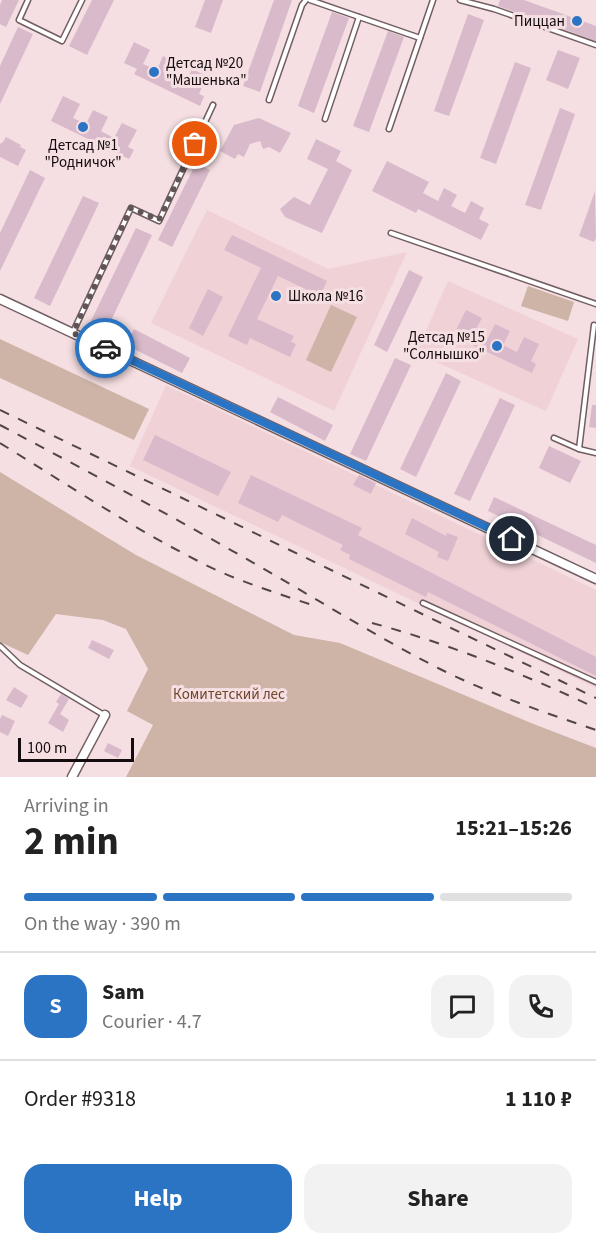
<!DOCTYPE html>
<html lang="en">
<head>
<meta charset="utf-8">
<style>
	:root { --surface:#fff; --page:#f2f2f2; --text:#222; --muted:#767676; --line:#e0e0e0; --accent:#2b74c4 }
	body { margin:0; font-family:"Source Sans 3",sans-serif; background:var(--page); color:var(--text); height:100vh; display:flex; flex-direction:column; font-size:22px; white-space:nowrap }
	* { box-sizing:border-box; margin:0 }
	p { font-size:20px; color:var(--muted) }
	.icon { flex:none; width:33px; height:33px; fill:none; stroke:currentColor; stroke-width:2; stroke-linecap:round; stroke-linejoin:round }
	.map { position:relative; height:777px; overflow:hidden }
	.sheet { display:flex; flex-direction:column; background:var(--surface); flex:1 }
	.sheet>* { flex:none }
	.scale { position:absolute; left:18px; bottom:15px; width:116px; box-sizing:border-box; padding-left:6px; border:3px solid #130b0d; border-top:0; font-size:16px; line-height:21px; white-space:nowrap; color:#130b0d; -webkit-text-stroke:4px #f5dfe2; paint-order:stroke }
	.pin { position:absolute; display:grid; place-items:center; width:51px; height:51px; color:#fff; margin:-26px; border:3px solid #fff; border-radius:50%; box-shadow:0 2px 6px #0007 }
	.courier { position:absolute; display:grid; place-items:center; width:60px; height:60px; margin:-30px; border:4px solid #2b74c4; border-radius:50%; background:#fff; color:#222; box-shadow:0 2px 8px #0007 }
	.head em { font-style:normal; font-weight:700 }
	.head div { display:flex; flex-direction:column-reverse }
	.head { display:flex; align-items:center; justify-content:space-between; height:102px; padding:0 24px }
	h1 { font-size:39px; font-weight:700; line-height:45px }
	.bar { display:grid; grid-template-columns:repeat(4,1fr); gap:9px 6px; align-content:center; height:72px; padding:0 24px }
	.bar i { height:8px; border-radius:4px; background:var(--line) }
	.bar .current { background:var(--accent) }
	.bar p { grid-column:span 4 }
	.line { display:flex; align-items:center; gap:15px; padding:0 24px; border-top:2px solid var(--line) }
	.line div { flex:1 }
	.round { display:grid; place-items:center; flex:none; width:63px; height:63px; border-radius:18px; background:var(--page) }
	.primary-button { display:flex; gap:12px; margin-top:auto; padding:12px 24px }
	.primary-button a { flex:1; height:69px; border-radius:18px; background:var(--accent); color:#fff; font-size:24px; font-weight:700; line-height:69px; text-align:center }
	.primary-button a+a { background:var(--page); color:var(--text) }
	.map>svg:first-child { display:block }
</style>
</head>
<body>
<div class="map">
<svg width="596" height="777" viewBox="0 0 596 777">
	<rect width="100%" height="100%" fill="#f5dfe2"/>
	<g fill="#f0d1d6">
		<polygon points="207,210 328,269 407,252 334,411 151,323"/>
		<polygon points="448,281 578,339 546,411 416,353"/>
		<polygon points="166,385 596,590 596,688 130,466"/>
	</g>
	<g fill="#cdb4a6">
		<polygon points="528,286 574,302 568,321 521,306"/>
		<polygon points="331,305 357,317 331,372 306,360"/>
		<polygon points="0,339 149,409 134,440 0,378"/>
		<polygon points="0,472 136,555 294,635 340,643 531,723 596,748 596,777 126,777 153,725 127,711 148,669 126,629 103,620 56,614 28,655 0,642"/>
	</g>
	<g fill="#d9bacb">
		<polygon points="2,0 19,0 6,27 0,24 0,5"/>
		<polygon points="92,0 114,0 87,55 69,46"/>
		<polygon points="205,0 223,0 211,33 195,27"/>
		<polygon points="274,0 292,0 260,92 243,86"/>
		<polygon points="500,0 524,0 596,26 596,41 498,6"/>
		<polygon points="332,12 349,18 314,113 298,106"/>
		<polygon points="468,14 484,20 449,116 434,111"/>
		<polygon points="18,27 33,34 0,104 0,66"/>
		<polygon points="388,31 404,37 369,132 353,126"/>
		<polygon points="134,42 150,50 143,64 157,70 163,56 178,64 171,78 185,84 192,69 207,76 199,94 204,96 200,106 134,74 137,69 124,63"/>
		<polygon points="558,50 580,58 568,89 546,80"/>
		<polygon points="515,62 531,68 496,164 480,158"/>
		<polygon points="63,96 80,104 73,118 86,124 93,110 108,117 101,131 114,138 122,123 137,130 128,147 134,150 129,159 51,121"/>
		<polygon points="560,108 575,114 541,210 525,205"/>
		<polygon points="259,118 291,133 280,153 269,147 263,149 260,141 250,144 244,157 238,154 235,159 220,151 234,125"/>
		<polygon points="6,137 21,145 20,147 26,150 18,166 0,157 0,144 3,142"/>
		<polygon points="316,139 341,151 336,161 352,170 322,233 285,217 280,209 294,197 310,205 328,169 307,159"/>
		<polygon points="387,161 429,182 423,193 438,201 444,188 457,195 451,206 465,213 471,201 484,208 479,219 489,224 481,240 418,209 416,213 372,191"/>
		<polygon points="196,163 210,170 172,247 158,240"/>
		<polygon points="30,170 45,178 0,271 0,233"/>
		<polygon points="595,191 596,238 594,242 579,236"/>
		<polygon points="83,196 99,203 50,306 34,298"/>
		<polygon points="136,228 152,235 106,331 90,323"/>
		<polygon points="232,235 327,281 320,296 278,276 257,319 294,336 291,342 296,344 290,357 250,338 247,345 228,336 261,268 224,250"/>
		<polygon points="409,270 423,277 387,352 374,345"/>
		<polygon points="208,289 223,297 203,336 189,328"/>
		<polygon points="466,310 482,318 475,331 488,338 495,324 510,331 503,345 517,352 524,337 539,344 531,361 536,364 532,373 466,342 469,337 456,330"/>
		<polygon points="134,329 190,358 182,373 126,345"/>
		<polygon points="395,358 411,365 366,461 350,454"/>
		<polygon points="446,373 461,381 416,477 400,469"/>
		<polygon points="278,397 333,425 325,441 270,412"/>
		<polygon points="500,398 515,405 470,501 454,494"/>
		<polygon points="592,405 596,405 596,428 589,427"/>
		<polygon points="155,435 231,472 218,496 143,460"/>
		<polygon points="549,446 581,461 570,483 539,468"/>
		<polygon points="251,475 362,528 358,535 596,657 596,676 428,592 426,597 349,559 350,555 340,550 343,545 282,515 278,522 238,503"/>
		<polygon points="359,475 376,483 371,494 353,485"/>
		<polygon points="494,497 596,545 596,563 488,511"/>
		<polygon points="412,518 446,536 447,533 458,537 448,561 437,557 439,552 405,534"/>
		<polygon points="92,640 114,650 109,659 88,648"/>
		<polygon points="14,687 28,696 21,708 6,700"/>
		<polygon points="61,694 69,699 60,714 69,720 63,732 48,723 59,704 56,702"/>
		<polygon points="2,715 15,721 8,736 0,732 0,719"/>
		<polygon points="108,743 122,750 118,758 104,751"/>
	</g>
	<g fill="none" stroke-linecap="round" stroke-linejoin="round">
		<g stroke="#715e61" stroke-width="7">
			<g id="lane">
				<polyline points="28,0 19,20 62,41 82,0"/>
				<polyline points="310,0 420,38"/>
				<polyline points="460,0 494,9 596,45"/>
				<polyline points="269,100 302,5 306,0"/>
				<polyline points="325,119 359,17"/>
				<polyline points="389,129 433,0"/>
				<polyline points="391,233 596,304"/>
				<polyline points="73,332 131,208 159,221 213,105"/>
				<polyline points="554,438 579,449 596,453"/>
				<polyline points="579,449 594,325"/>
				<polyline points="423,603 596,682"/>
				<polyline points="0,646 20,665 104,715"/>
			</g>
		</g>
		<g stroke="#715e61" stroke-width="11">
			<g id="street">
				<polyline points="0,299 596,579"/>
				<polyline points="72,777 105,715"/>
			</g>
		</g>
		<use href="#lane" stroke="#fff" stroke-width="4"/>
		<use href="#street" stroke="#fff" stroke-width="8"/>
		<g stroke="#514547" stroke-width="2" stroke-dasharray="10 10" stroke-linecap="butt">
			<polyline points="0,410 596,698"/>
			<path d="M 0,425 C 81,468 163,511 243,557 C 309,594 373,635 440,669 C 490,694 543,712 596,730"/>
			<path d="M 0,443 C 65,483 129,526 198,561 C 236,581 277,593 318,607"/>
			<path d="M 372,623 C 450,644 523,674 596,708"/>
		</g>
	</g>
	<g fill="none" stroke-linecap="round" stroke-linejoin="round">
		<polyline stroke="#625558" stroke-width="6" stroke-dasharray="0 10.8" points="105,348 73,333 131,208 159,220 195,144"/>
		<polyline stroke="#2b74c4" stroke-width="8" points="105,348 512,539"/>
	</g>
	<g fill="#2b74c4" stroke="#f5dfe2" stroke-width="2">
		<circle cx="577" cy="21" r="6"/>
		<circle cx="154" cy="72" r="6"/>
		<circle cx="83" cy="127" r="6"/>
		<circle cx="276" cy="296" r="6"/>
		<circle cx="497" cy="346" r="6"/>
	</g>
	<g text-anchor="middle" stroke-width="6" stroke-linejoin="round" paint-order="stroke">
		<g font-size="15" fill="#130b0d" stroke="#f5dfe2" text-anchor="end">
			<text x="565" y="26">Пиццан</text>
			<text x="166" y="68" text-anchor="start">Детсад №20<tspan x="166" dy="17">"Машенька"</tspan></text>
			<text x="83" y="150" text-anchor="middle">Детсад №1<tspan x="83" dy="17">"Родничок"</tspan></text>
			<text x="288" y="301" text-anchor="start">Школа №16</text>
			<text x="485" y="342">Детсад №15<tspan x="485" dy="17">"Солнышко"</tspan></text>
		</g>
		<g font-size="15" fill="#70462a" stroke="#f5dfe2">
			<text x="229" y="699">Комитетский лес</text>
		</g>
	</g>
</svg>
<div class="scale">100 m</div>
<div class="pin" style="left:195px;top:144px;background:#ea580c"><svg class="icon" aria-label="bag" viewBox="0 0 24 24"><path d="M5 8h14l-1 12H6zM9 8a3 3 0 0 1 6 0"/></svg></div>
<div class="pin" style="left:512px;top:539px;background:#1f2937"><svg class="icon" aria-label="home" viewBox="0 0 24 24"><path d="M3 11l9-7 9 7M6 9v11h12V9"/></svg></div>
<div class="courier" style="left:105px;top:348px"><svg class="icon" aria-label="car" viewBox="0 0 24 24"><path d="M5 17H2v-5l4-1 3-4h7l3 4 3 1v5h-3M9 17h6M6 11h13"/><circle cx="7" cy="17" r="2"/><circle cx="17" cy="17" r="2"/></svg></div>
</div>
<section class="sheet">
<div class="head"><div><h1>2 min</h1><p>Arriving in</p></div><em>15:21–15:26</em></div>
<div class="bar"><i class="current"></i><i class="current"></i><i class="current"></i><i></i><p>On the way · 390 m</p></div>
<div class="line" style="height:108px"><b class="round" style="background:var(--accent);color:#fff">S</b><div><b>Sam</b><p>Courier · 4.7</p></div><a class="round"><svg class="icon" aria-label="chat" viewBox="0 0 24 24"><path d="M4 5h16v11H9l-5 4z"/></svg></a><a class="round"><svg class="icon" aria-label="phone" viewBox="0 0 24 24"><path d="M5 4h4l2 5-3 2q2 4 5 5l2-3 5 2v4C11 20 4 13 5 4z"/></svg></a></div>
<div class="line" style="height:78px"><div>Order #9318</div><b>1 110 ₽</b></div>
<div class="primary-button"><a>Help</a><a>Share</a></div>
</section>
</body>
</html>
